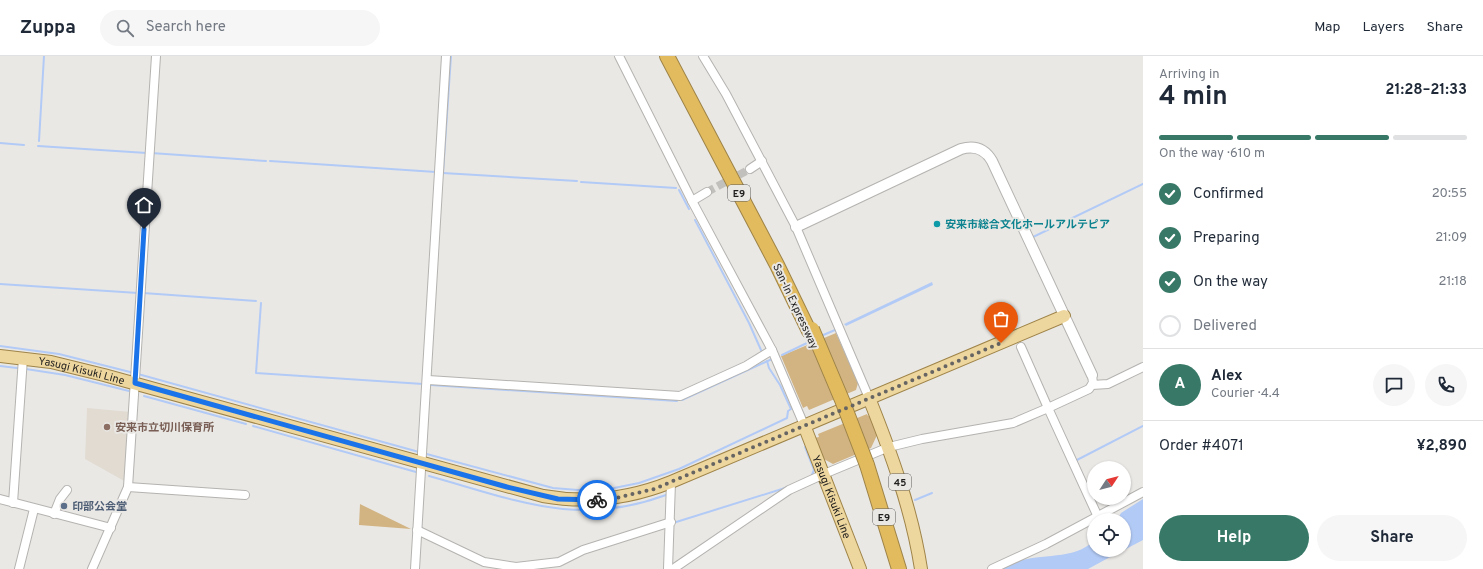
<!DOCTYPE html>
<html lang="en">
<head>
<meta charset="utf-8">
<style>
	:root { --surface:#fff; --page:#f6f6f7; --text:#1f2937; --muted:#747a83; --line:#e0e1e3; --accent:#377867 }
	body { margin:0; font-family:Overpass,"Noto Sans JP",sans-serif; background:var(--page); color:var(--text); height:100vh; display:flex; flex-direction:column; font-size:15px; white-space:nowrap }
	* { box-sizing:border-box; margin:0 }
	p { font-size:13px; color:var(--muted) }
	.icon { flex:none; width:22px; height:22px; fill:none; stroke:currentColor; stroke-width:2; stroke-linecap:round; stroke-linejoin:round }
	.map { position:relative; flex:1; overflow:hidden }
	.panel { display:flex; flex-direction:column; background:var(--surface); width:340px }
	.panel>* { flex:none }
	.needle { width:26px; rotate:54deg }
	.controls { position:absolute; left:1087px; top:405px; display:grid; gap:8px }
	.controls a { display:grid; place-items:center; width:44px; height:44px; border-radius:50%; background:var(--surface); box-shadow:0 1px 3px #0004; font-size:20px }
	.pin { position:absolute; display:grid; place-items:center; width:34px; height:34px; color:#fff; margin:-41px -17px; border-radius:50% 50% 50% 0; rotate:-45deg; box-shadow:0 0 4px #0007 }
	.pin .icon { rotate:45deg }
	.courier { position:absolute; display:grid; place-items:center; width:40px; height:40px; margin:-20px; border:3px solid #1a73e8; border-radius:50%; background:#fff; color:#222; box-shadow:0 1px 5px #0007 }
	.overview em { font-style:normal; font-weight:700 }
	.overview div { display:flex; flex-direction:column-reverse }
	.overview { display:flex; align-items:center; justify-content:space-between; height:68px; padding:0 16px }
	h1 { font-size:26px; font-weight:700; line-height:30px }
	.bar { display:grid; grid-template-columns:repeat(4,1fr); gap:6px 4px; align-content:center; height:48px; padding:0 16px }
	.bar i { height:5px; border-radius:3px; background:var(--line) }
	.bar .selected { background:var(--accent) }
	.bar p { grid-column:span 4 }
	.line { display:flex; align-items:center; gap:10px; padding:0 16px; border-top:1px solid var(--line) }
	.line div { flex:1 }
	.round { display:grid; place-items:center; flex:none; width:42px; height:42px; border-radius:21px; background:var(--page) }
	ol { padding:0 16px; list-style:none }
	li { display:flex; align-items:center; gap:12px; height:44px }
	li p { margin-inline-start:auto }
	li .icon { padding:4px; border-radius:50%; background:var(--accent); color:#fff; stroke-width:4 }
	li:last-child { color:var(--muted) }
	li i { width:22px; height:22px; border:2px solid var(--line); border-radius:50% }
	.primary-button { display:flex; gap:8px; margin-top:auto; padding:8px 16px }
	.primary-button a { flex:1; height:46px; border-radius:24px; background:var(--accent); color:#fff; font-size:16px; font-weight:700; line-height:46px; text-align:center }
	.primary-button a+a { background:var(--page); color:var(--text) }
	header { display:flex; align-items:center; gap:24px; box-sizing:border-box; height:56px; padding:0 20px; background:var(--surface); border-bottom:1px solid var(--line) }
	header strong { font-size:19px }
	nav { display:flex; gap:22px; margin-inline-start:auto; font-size:14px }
	.search { width:280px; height:36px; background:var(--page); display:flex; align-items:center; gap:10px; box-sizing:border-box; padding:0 14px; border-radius:22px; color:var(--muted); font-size:15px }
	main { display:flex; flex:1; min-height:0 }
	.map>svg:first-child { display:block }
</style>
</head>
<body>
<header>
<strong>Zuppa</strong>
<div class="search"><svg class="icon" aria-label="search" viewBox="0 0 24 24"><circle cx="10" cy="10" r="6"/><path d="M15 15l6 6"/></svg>Search here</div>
<nav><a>Map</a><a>Layers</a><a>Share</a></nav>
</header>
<main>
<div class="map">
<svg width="1143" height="513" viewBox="0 0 1143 513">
	<rect width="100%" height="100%" fill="#eae8e5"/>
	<polygon fill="#e1dbd2" points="87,352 131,356 126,426 85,403"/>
	<g fill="#d2b483">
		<polygon points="836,277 858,327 856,334 809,354 807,350 803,352 781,300"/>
		<polygon points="867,358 868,360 870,359 878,377 871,392 833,408 822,402 814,382 819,381 818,378"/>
		<polygon points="360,448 364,450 411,473 359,469"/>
	</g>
	<g fill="#b2caf6">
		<polygon points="932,226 933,229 846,270 844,268"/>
		<polygon points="1143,443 1143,484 1124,494 1124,464 1117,464 1121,457"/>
		<path d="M 1094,485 L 1094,494 L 1123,494 L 1088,513 L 1003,513 C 1030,493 1069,508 1094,485 Z"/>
	</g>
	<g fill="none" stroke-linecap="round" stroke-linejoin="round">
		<g stroke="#b2caf6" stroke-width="2">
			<polyline points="39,85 44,0"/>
			<polyline points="0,87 24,89"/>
			<polyline points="38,90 147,97"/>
			<polyline points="151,97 266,105"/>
			<polyline points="270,105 436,116"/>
			<polyline points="443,117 577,125"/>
			<polyline points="443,117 451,0"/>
			<polyline points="581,126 676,132"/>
			<polyline points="679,134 689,153"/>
			<polyline points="695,164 749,267 761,294"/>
			<polyline points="1033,181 1143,128"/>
			<polyline points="0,228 138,237"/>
			<polyline points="143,237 256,245"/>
			<polyline points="261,247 256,317 423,328"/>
			<polyline points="821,280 835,274"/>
			<polyline points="0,290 59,298 134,317"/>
			<polyline points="782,299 811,285"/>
			<polyline points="0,310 17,312"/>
			<polyline points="26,313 65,319 129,335"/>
			<polyline points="138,318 419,396"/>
			<polyline points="431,329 677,345"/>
			<polyline points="144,340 246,368"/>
			<polyline points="682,344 772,303"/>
			<polyline points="253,370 416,416"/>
			<polyline points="805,391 814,414 811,421"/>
			<polyline points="423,397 553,432 578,434 604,434 639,427 679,413 787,362 788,355 791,353 780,329 769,312 767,305"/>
			<polyline points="1075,405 1143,370"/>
			<path d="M 429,420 C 516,444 577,472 666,439"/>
			<polyline points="915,444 932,437"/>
			<polyline points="673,467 785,432"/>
		</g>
		<polyline stroke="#c1c0bd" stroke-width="8" stroke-dasharray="8 4" stroke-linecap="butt" points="707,136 750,113"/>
		<g stroke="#b4b3b0" stroke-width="10">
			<g id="minor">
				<polyline points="619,0 692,145 772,294 804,369"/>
				<polyline points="703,0 726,38 796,171 869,342"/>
				<polyline points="750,113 762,105"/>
				<polyline points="692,145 707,136"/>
				<polyline points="1021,291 1048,352 1089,333 1093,327 1092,319"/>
				<polyline points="428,324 680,340 746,310 772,294"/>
				<polyline points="1092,329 1108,328 1143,311"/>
				<polyline points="128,431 245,439"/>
				<polyline points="0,443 111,472"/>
				<polyline points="13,447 23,302"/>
				<polyline points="54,458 60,443 67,434"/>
				<polyline points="417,474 484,506 516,511 559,506 583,494 671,466"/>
				<polyline points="19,513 34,453"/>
				<polyline points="92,513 128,431 156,0"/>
				<polyline points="415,513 446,0"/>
				<polyline points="668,513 671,426"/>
				<polyline points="673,513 789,434 824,418 889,391 922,383 1013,367 1048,352 1098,461"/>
				<polyline points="992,513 1046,488 1143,436"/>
			</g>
		</g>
		<g stroke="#b4b3b0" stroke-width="12">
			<path id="tertiary" d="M 796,171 L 961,93 C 975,89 985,93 992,105 L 1092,319"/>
		</g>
		<g stroke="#9e8448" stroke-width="14">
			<g id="primary">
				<path id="s1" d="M 0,300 L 51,306 L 104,319 L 543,440 C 588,448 629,443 671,426 L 1064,260"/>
				<path d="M 869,342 C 891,397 912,454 921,513"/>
				<path id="s2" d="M 804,369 L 860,513"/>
			</g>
		</g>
		<g stroke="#9e8448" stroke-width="16">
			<g id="motorway">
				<polyline points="667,0 777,209 809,275"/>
				<polyline points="867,409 899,513"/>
			</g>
		</g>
		<use href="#minor" stroke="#fff" stroke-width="8"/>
		<use href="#tertiary" stroke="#fff" stroke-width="10"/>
		<use href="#primary" stroke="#eed69f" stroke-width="12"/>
		<use href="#motorway" stroke="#e2bb5f" stroke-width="14"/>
		<g stroke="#9e8448" stroke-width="16" stroke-linecap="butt">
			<polyline id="motorway-bridge" points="812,273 842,344 867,409"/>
		</g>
		<use href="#motorway-bridge" stroke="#e2bb5f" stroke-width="14"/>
	</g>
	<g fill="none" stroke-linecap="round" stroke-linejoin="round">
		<polyline stroke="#666563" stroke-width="4" stroke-dasharray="0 7.2" points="597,444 616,442 654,433 1001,287"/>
		<polyline stroke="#1a73e8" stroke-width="5" points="144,173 135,327 507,431 558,443 597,444"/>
	</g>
	<circle fill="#0f9aa8" stroke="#eae8e5" stroke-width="1.5" cx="937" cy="168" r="4"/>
	<circle fill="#8d6e63" stroke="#eae8e5" stroke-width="1.5" cx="107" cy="371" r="4"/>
	<circle fill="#5c6f8a" stroke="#eae8e5" stroke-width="1.5" cx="64" cy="450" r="4"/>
	<g text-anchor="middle" stroke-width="4" stroke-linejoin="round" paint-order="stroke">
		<g fill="#eae8e5" stroke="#5c5b59" stroke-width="1">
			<rect x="728" y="129" width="22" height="16" rx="3"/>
			<rect x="889" y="418" width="22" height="16" rx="3"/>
			<rect x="873" y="453" width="22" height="16" rx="3"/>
		</g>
		<g font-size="10" font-weight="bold" fill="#1f1e1d">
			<text x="739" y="141">E9</text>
			<text x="900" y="430">45</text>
			<text x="884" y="465">E9</text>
		</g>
		<g font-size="11" font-weight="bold" fill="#0d838f" stroke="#eae8e5" text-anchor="start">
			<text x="945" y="172">安来市総合文化ホールアルテピア</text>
		</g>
		<g font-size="11" fill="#1f1e1d" stroke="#eae8e5">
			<text transform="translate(796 250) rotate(65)" y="4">San-In Expressway</text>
			<text dy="4" stroke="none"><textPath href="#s1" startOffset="83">Yasugi Kisuki Line</textPath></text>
			<text dy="4" stroke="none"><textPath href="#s2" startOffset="77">Yasugi Kisuki Line</textPath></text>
		</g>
		<g font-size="11" font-weight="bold" fill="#785e54" stroke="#eae8e5" text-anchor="start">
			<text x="115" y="375">安来市立切川保育所</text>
		</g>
		<g font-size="11" font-weight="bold" fill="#4e5e75" stroke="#eae8e5" text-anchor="start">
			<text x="72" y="454">印部公会堂</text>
		</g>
	</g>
</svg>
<div class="controls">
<a><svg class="needle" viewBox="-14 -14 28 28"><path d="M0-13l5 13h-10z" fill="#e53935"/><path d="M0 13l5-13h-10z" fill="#747a83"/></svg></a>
<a><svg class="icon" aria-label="locate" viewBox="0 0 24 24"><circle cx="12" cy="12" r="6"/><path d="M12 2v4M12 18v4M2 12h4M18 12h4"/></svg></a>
</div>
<div class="pin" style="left:1001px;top:287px;background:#ea580c"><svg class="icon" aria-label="bag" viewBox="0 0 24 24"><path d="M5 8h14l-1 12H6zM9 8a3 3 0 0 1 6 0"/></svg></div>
<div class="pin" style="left:144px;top:173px;background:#1f2937"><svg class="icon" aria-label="home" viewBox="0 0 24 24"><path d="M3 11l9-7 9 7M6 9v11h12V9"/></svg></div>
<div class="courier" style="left:597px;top:444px"><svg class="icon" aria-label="bike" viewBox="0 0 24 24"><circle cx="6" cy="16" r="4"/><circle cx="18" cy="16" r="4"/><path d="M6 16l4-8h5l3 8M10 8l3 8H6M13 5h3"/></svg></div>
</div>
<section class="panel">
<div class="overview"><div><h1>4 min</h1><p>Arriving in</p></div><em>21:28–21:33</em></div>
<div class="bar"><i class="selected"></i><i class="selected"></i><i class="selected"></i><i></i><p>On the way · 610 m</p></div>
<ol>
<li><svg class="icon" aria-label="check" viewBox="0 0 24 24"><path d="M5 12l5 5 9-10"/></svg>Confirmed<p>20:55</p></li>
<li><svg class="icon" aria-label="check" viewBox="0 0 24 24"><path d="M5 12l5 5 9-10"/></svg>Preparing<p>21:09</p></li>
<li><svg class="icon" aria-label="check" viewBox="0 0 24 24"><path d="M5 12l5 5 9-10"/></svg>On the way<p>21:18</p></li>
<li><i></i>Delivered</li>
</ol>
<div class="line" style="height:72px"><b class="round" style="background:var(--accent);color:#fff">A</b><div><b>Alex</b><p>Courier · 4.4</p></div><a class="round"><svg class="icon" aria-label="chat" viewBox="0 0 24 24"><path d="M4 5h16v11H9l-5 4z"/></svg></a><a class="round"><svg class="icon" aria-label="phone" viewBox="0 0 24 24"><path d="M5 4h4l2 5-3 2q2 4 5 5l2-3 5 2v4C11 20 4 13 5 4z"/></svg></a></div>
<div class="line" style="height:52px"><div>Order #4071</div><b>¥2,890</b></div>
<div class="primary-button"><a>Help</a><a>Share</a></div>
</section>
</main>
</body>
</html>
